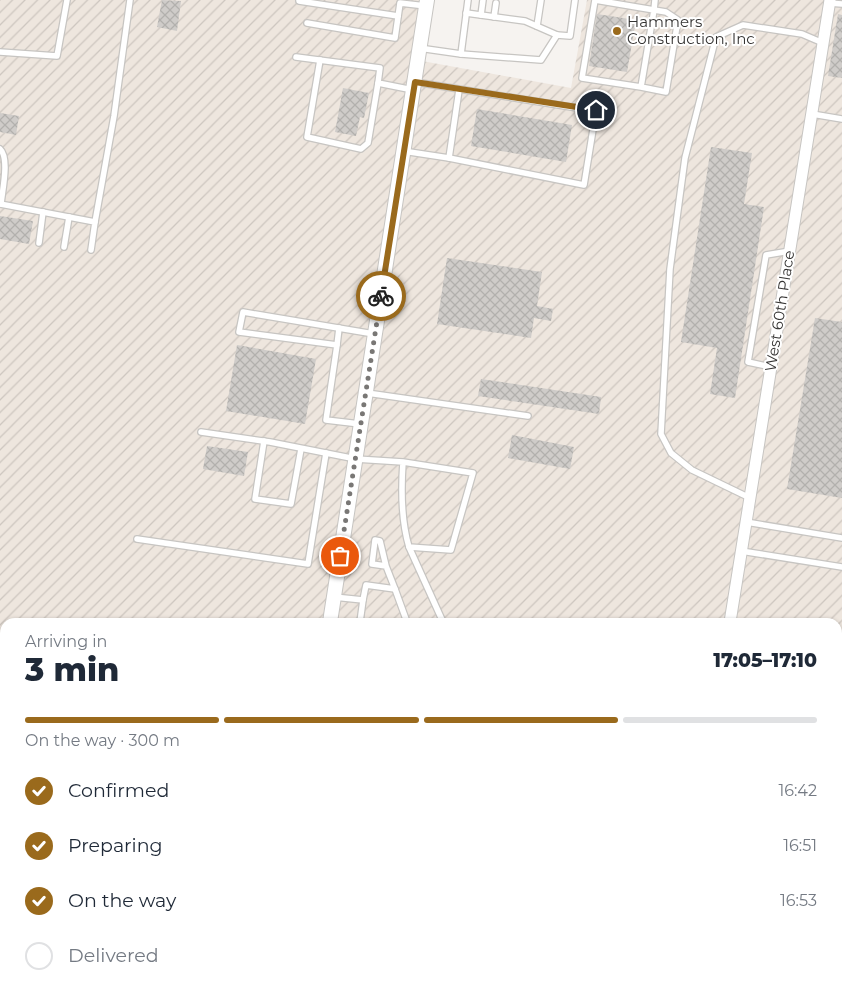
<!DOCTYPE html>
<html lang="en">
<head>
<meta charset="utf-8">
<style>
	:root { --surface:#fff; --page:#f2f2f3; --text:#1f2937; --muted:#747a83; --line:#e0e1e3; --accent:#9a6a1c }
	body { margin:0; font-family:Montserrat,sans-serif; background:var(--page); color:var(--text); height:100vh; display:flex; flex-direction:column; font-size:19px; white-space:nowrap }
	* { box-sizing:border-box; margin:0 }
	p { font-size:16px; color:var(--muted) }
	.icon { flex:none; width:28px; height:28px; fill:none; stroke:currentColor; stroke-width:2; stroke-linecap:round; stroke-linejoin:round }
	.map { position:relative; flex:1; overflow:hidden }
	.sheet { position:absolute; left:0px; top:618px; width:842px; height:376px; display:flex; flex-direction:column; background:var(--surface); border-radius:15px 15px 0 0; box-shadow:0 1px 4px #0004 }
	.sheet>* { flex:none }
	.pin { position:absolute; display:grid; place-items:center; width:42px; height:42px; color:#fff; margin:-21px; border:2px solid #fff; border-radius:50%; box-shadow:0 1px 5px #0007 }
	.courier { position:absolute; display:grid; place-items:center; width:50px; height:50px; margin:-25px; border:4px solid #9a6a1c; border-radius:50%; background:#fff; color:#222; box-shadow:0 1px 6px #0007 }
	.head em { font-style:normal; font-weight:800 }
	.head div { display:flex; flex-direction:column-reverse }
	.head { display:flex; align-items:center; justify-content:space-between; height:85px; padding:0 25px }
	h1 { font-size:32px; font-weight:800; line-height:38px }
	.bar { display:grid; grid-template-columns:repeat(4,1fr); gap:8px 5px; align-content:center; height:60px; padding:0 25px }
	.bar i { height:6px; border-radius:4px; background:var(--line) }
	.bar .selected { background:var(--accent) }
	.bar p { grid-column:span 4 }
	ol { padding:0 25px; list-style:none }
	li { display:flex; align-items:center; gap:15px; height:55px }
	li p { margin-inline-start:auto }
	li .icon { padding:5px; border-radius:50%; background:var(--accent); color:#fff; stroke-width:4 }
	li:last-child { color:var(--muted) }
	li i { width:28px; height:28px; border:2px solid var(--line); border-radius:50% }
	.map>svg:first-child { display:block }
</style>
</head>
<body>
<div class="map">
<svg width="842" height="993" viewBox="0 0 842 993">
	<defs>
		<pattern id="industrial-furrows" width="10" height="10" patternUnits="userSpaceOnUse" patternTransform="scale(1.25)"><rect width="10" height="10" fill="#eee6de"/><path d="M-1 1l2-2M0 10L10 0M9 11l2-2" fill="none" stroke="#cdc6bf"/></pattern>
		<pattern id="building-cross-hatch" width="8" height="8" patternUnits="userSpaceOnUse" patternTransform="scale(1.25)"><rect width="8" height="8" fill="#cfccc9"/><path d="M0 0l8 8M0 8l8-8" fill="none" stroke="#b2b0ad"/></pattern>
	</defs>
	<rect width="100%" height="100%" fill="#f6f3f0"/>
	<polygon fill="url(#industrial-furrows)" points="0,0 420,0 411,59 571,88 587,0 842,0 842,993 55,993 54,989 838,989 838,622 5,622 5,790 0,770"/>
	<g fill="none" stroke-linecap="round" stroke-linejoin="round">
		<g stroke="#d9b88c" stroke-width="2.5">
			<polyline points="838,846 842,824"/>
			<polyline points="815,993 816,989"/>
		</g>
	</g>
	<g fill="url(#building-cross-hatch)">
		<polygon points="162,0 181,1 177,31 157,27"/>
		<polygon points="597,14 636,20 627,72 589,66"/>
		<polygon points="838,14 842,15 842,78 828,76"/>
		<polygon points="343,88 369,93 364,118 360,117 356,136 335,132"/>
		<polygon points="477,109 572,125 566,162 471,146"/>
		<polygon points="0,113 19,116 16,135 0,132"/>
		<polygon points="711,147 752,153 744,204 764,207 735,398 710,394 717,348 681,342"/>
		<polygon points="0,216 33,221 29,244 0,239"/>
		<polygon points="447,258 542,272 537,306 553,309 551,321 534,318 531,338 437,324"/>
		<polygon points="815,318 842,322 842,498 787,489"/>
		<polygon points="237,345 316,359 305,424 226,411"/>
		<polygon points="481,379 601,397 599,414 478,396"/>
		<polygon points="512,435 574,447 570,469 508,458"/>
		<polygon points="207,446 248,452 244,476 203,469"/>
	</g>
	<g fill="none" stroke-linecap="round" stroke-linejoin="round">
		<g stroke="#c7c5c2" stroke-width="8">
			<g id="service">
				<polyline points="299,0 299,1 398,16"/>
				<polyline points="829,3 842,4"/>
				<polyline points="466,13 525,21 557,35"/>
				<polyline points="481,15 483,0"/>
				<polyline points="494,17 496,3"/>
				<polyline points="307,23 395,38 400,3 426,6"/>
				<polyline points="537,26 541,0"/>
				<polyline points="419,48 461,54 541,60 557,35 570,36 575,0"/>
				<polyline points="0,52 57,56 67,0"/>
				<polyline points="461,54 468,0"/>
				<polyline points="296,57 380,68 378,83 413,90"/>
				<polyline points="320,60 307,137 361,149 368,143 378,83"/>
				<polyline points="641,87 666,92 678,20 666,12 595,0 582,78 641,87 654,10 655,0"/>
				<polyline points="812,114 842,119"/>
				<path d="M 0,149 C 10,158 2,192 1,204"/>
				<polyline points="403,151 449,158 584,185 596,111 415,82"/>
				<polyline points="449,158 459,90"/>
				<polyline points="0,204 95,222 91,250"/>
				<polyline points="95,222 114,116 130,0"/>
				<polyline points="39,243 43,212"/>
				<polyline points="64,247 69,217"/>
				<polyline points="337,345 339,328"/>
				<polyline points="771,367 748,362 766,255 790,251"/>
				<polyline points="367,393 528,416"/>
				<polyline points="360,424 326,420 337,345 239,332 243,312 374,334"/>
				<path d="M 201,432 L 270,442 L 356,459 L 403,462 C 401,490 401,520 409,547 L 451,550 L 473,473 L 403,462"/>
				<polyline points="264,441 255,499 291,504 301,449"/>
				<polyline points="750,498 692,470 671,453 661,434 670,269 685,158 716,37 743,25 802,34 823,43"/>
				<polyline points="746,522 842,538"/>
				<polyline points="137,539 308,564 326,453"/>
				<polyline points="409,547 443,622"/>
				<polyline points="741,551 842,567"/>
				<polyline points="395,589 407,622"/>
				<polyline points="334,597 363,600 366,585 395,589 386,566 380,541 375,540 372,564 386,566"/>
				<polyline points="360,622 363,600"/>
				<polyline points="302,993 304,993"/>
			</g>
		</g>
		<g stroke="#c7c5c2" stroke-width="13">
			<g id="minor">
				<polyline points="730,622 830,0"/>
				<polyline points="441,989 466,993"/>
			</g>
		</g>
		<g stroke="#c7c5c2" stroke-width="16">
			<g id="tertiary">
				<polyline points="330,622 427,0"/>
				<polyline points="63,993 77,989"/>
				<polyline points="272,993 273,989"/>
			</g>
		</g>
		<g stroke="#c7c5c2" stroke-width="22">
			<g id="motorway">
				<polyline points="0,819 5,839"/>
				<polyline points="0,983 2,993"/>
				<polyline points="37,989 38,993"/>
			</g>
		</g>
		<use href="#service" stroke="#fff" stroke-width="5.5"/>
		<use href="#minor" stroke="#fff" stroke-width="11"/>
		<use href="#tertiary" stroke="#fff" stroke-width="14"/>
		<use href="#motorway" stroke="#fff" stroke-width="20"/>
	</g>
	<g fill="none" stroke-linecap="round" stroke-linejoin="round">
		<polyline stroke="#797775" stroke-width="5" stroke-dasharray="0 9" points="340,556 381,296"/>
		<polyline stroke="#9a6a1c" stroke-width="6" points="381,296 415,82 596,110"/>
	</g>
	<circle fill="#9a6a1c" stroke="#fff" stroke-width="2" cx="617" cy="31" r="5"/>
	<g text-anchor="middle" stroke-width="4" stroke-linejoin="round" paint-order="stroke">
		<g font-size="15" fill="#353433" stroke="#fff" text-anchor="start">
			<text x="627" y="27">Hammers<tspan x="627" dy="17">Construction, Inc</tspan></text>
		</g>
		<g font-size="15" fill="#353433" stroke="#fff">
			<text transform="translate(780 311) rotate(-81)" y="5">West 60th Place</text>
		</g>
	</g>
</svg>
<div class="pin" style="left:340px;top:556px;background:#ea580c"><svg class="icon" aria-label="bag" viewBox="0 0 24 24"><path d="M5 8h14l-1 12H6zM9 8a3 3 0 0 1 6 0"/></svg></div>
<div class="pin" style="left:596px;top:110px;background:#1f2937"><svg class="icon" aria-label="home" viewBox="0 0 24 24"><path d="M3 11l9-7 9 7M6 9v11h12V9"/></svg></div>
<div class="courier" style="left:381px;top:296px"><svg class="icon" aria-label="bike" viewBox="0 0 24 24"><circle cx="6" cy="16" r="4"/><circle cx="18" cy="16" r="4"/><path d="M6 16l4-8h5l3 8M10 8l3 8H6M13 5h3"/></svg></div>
<section class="sheet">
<div class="head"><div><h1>3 min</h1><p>Arriving in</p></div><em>17:05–17:10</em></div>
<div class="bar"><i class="selected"></i><i class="selected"></i><i class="selected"></i><i></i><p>On the way · 300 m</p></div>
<ol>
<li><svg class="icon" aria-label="check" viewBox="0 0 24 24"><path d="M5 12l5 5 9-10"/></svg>Confirmed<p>16:42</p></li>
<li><svg class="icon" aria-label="check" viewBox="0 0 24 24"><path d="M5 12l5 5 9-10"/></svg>Preparing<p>16:51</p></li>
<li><svg class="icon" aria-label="check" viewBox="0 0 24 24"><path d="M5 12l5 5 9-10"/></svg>On the way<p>16:53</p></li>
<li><i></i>Delivered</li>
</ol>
</section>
</div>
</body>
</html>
